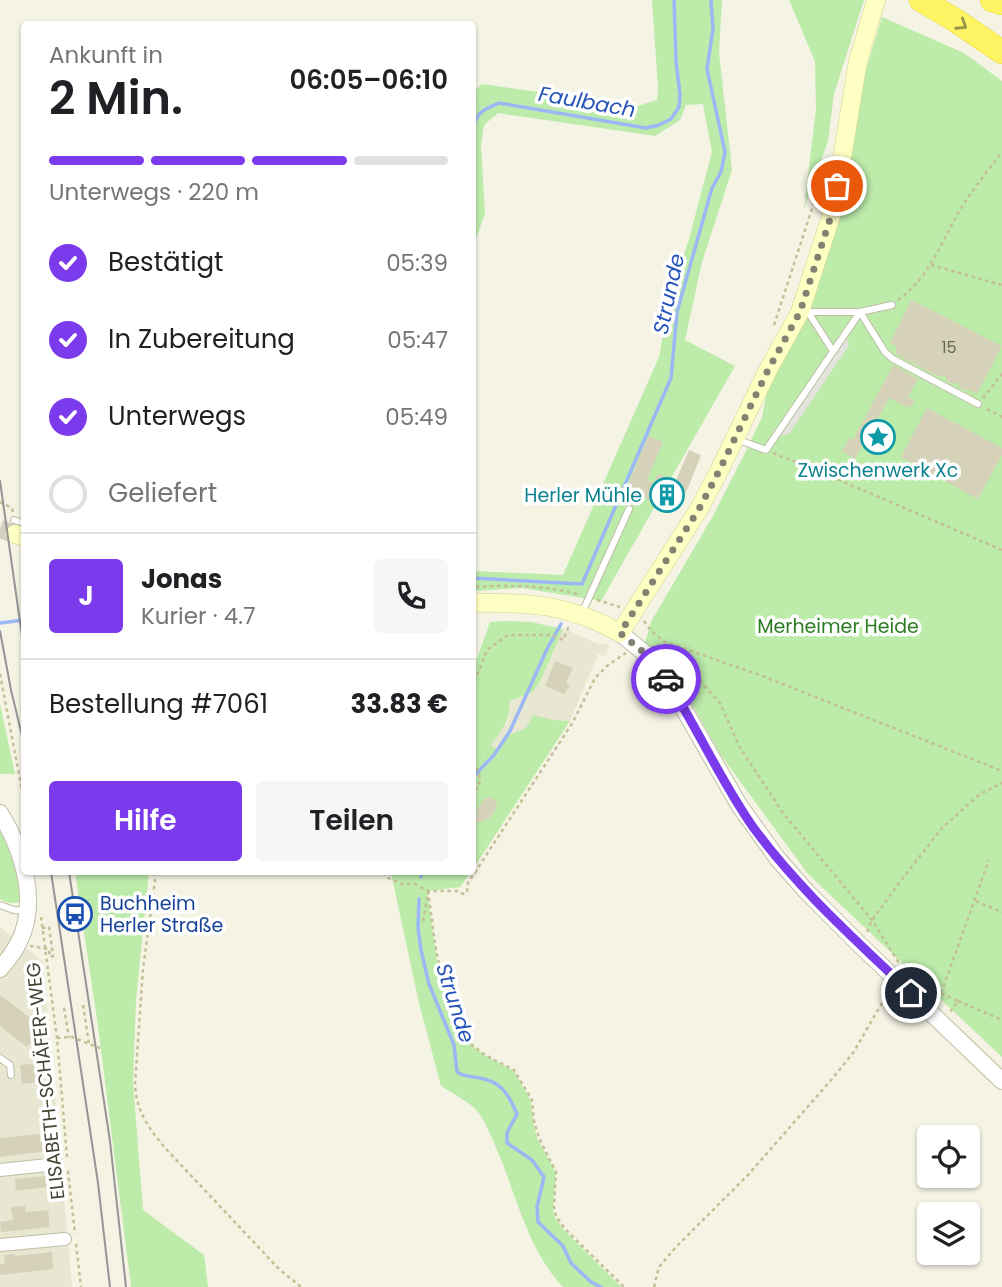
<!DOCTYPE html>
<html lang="de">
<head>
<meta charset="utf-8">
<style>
	:root { --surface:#fff; --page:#f6f6f6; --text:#202124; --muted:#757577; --line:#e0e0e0; --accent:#7c3aed }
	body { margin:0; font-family:Poppins,sans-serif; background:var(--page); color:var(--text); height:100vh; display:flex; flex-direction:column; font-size:26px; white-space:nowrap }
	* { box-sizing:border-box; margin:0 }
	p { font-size:23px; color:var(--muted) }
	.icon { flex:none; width:38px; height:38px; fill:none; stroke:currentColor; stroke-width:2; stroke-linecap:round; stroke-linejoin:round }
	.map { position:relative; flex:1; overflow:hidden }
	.details { position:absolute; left:21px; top:21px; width:455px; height:854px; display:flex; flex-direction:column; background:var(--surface); border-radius:7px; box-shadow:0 2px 5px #0004 }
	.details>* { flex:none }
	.tools { position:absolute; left:917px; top:1125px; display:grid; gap:14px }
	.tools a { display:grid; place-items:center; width:63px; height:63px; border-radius:7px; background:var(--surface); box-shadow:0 2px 5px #0004; font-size:35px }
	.pin { position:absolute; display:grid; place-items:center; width:60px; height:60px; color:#fff; margin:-30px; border:4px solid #fff; border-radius:50%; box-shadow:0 2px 7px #0007 }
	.courier { position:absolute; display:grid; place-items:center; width:70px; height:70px; margin:-35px; border:5px solid #7c3aed; border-radius:50%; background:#fff; color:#222; box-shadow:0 2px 9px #0007 }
	.overview em { font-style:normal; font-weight:600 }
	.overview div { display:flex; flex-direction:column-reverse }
	.overview { display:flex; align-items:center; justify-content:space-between; height:119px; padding:0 28px }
	h1 { font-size:46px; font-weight:600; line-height:52px }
	.bar { display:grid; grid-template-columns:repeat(4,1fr); gap:10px 7px; align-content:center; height:84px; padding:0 28px }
	.bar i { height:9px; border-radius:5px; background:var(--line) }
	.bar .on { background:var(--accent) }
	.bar p { grid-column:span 4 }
	.line { display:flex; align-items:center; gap:18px; padding:0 28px; border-top:2px solid var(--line) }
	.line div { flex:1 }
	.round { display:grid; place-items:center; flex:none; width:74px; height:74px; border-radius:7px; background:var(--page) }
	ol { padding:0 28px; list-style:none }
	li { display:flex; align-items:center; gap:21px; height:77px }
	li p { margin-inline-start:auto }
	li .icon { padding:7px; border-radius:50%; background:var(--accent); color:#fff; stroke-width:4 }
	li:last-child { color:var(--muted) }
	li i { width:38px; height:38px; border:4px solid var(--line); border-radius:50% }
	.button { display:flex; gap:14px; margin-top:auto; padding:14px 28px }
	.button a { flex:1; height:80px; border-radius:7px; background:var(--accent); color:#fff; font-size:28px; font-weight:600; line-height:80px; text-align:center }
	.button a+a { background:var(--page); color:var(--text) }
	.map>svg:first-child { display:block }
</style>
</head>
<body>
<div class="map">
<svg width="1002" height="1287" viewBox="0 0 1002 1287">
	<rect width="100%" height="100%" fill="#f4f3e4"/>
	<g fill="#e8e7d2">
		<polygon points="563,629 579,635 600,645 602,643 609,646 605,656 598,654 570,721 553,720 526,728 509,735 498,748 492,747 491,745 508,722 510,706 509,701 531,693 540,682"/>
		<polygon points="0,927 43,962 72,1287 0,1287"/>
	</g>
	<g fill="#bcebaa">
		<polygon points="652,0 722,0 719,53 732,170 702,262 685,340 735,366 601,601 522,588 473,591 473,571 563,575 659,357 669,301 689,239 712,152 703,104 686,105 680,120 655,136 498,113 484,125 481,145 485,214 473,247 473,92 482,84 638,106 657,100 658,87"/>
		<polygon points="789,0 864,0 834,94 828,141 804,209 816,109 815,61"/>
		<polygon points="882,17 964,53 1002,81 1002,1057 808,874 720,754 687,695 645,642 652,620 713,516 747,449 762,417 771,372 803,315 855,107"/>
		<path d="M 510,621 L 531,622 L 563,629 L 540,682 L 532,693 L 509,701 C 512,719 501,731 491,745 L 492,747 L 498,748 L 509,735 L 526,728 L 533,715 L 553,720 L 570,721 L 473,869 L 473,670 L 490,622 Z"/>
		<polygon points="0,704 15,774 0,774"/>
		<path d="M 0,828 C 11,851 21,875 21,901 C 13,905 8,903 0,899 Z"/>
		<polygon points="75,872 149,872 136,1000 133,1082 143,1210 204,1255 208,1287 131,1287 98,1026"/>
		<path d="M 391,872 L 471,872 L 460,887 L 427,891 L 437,960 L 447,998 L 466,1040 L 484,1055 L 514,1071 L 531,1101 L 533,1121 L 537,1138 L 556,1173 L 553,1207 L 554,1216 L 564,1230 L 621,1287 L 563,1287 C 527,1249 517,1196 497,1150 C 491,1136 486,1122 477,1111 C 468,1101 452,1093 441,1086 L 419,1003 L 391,873 Z"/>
	</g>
	<polygon fill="#e4e3dd" points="846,339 850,344 789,434 781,435"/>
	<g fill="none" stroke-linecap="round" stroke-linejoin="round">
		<g stroke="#9bb8f5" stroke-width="3.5">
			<path d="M 472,129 C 478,111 483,110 499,103 L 646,128 L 659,125 L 671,119 L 679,107 L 680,95 L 676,61 L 674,0"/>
			<polyline points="472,578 582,584 671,378 677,312 712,188 721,172 725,152 707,69 713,29 711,0"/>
			<polyline points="0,623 24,620"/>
			<polyline points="472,778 494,755 510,731 547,649 561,624"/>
			<polyline points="421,877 422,872"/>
			<path d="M 419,899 L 418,928 L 421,950 L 429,984 L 454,1045 L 457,1072 C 466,1078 473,1076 484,1079 C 503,1083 510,1098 517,1114 L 507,1133 L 507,1143 L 532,1160 L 544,1177 L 537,1207 L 538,1222 L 563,1246 L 571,1263 L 591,1282 L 601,1287"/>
		</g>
	</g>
	<g fill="#d6d2b9">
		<polygon points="911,300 1002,346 977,394 970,390 962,389 959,387 959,383 950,383 946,381 946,376 937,376 896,354 896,346 890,343"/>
		<polygon points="893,365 918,379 908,397 915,400 910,408 889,398 855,459 842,451 849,438 853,440"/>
		<polygon points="927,408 1002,448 1002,455 978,499 901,457"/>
		<polygon points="648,436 663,442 647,480 654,483 658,473 666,477 662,486 672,490 689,450 701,455 688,488 678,506 657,498 655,504 647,500 647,498 626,490"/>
		<polygon points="555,661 573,668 566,683 570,685 564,694 545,686"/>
		<polygon points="490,797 496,801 497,807 489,819 472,824 477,815 476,811 484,799"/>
		<polygon points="0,995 38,1024 36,1026 42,1030 27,1047 0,1026"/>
		<polygon points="42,1063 44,1081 22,1084 20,1065"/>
		<polygon points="40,1134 40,1142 54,1141 55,1150 0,1157 0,1138"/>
		<polygon points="45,1176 46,1187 16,1191 15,1179"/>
		<polygon points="25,1206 26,1212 48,1210 50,1227 1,1232 0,1222 13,1220 11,1207"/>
		<polygon points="52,1252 53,1269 0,1275 0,1264 5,1264 4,1255 15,1254 15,1256"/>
	</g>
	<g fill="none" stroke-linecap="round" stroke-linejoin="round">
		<polyline stroke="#d1d0c1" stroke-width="18" stroke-dasharray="18 9" stroke-linecap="butt" points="0,529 15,534"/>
		<g stroke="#c0bea6" stroke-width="8">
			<g id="service">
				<polyline points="801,312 860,312 885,352 893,359 978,404"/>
				<polyline points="808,312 833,351"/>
				<polyline points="736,439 766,450 860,312 892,305"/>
				<polyline points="14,520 24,523"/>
				<polyline points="582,613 629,509"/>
				<polyline points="0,905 14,910 25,911"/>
				<polyline points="0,1058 10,1065 11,1075"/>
			</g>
		</g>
		<g stroke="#c0bea6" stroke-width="14">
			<g id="minor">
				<polyline points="0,1170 57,1164"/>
				<polyline points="0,1245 65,1239"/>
			</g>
		</g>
		<g stroke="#c0bea6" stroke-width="18">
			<g id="tertiary">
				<polyline points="620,633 647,655 667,680 739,805 777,858 806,891 861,946 1002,1081"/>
				<path d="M 0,813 C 23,850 39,901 19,942 C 14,952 7,961 0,969"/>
			</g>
		</g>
		<g stroke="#d3d48e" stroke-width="19">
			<g id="secondary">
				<polyline points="15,534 24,537"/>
				<path d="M 472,603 C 529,602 569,604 620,633 L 699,509 L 719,471 L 768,370 L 800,312 L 834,207 L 858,61 L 876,0"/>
			</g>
		</g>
		<g stroke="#e9d629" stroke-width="24">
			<g id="motorway">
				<polyline points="921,0 955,20 1002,52"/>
				<polyline points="992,0 1002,3"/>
			</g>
		</g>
		<g stroke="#c3bf96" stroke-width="2.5" stroke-dasharray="3.5 3.5" stroke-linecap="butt">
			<polyline points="931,265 1002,285"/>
			<path d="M 898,300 C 933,274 941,240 963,205 C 975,187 989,169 1002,152"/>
			<polyline points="774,325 823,175"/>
			<polyline points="983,398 1002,374"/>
			<polyline points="987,409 1002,417"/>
			<polyline points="773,453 816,470 1002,550"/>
			<polyline points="0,502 12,508 13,513"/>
			<path d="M 476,587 C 511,585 547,585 580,595"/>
			<polyline points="597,600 620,607"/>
			<polyline points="644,621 652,632 665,642 760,675 1002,771"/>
			<polyline points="667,644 720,703 739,746 783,813 872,920 899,963"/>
			<polyline points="0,674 24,801"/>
			<polyline points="472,688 487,650 508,635 552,635 563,640 569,626"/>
			<path d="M 472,762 C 482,776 483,781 472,795"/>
			<polyline points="472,829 475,826"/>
			<path d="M 154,872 L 155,881 L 143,969 L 135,1084 C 136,1111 149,1129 166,1149 L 279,1269 L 301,1287"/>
			<polyline points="384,872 386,877 402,884 415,884 428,891 457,891 463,894 467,892 468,883 573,722 595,678 607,666 626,653"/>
			<polyline points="428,891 436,951 448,997 466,1040 485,1055 514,1070 532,1100 534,1121 539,1138 556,1172 554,1207 556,1216 565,1229 624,1287"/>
			<polyline points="976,901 1002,912"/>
			<polyline points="41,917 57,1038 67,1157"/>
			<polyline points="423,921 428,894"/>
			<polyline points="42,928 49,927 53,955"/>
			<polyline points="867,932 872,920 899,883 942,828 980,794 1002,783"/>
			<polyline points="30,946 49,949 50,957 54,956"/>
			<polyline points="912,974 941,993 958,1001 950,1012"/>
			<polyline points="941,993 989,860"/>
			<polyline points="958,1001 1002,1020"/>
			<polyline points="83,1005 89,1044"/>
			<polyline points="64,1008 69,1038"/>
			<polyline points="57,1038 72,1037 102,1049"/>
			<polyline points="68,1171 75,1234"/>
			<polyline points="76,1244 81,1287"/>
			<polyline points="654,1287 659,1267 676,1247 748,1175 832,1079 853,1053 889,991"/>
		</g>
		<use href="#service" stroke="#fff" stroke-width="6"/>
		<use href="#minor" stroke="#fff" stroke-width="12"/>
		<use href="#tertiary" stroke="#fff" stroke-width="16"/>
		<use href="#secondary" stroke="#fdffc3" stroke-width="18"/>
		<use href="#motorway" stroke="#fff564" stroke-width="23"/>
		<g stroke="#959595" stroke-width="2">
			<polyline points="0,481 24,650"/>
			<polyline points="0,631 11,690 24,744"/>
			<polyline points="51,872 98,1183 110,1287"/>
			<polyline points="69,872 110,1141 126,1287"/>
		</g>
	</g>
	<defs><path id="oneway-chevron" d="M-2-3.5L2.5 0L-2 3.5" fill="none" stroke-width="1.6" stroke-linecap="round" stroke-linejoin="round" transform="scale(1.75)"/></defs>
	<use stroke="#99944a" href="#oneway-chevron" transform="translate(962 25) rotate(33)"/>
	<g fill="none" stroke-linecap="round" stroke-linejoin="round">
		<polyline stroke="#838172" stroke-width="7" stroke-dasharray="0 12.6" points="666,679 647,655 620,633 699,509 719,471 768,370 800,312 834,207 837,186"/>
		<path stroke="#7c3aed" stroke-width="9" d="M 666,679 C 697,727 720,780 753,827 C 798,889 856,940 911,993"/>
	</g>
	<defs>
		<g id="sight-ring" transform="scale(1.75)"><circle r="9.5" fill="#fff" stroke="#0f9aa8" stroke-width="1.5"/><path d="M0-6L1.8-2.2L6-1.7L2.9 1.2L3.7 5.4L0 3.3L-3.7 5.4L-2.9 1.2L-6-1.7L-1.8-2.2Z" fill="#0f9aa8"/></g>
		<g id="building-ring" transform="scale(1.75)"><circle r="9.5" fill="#fff" stroke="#0f9aa8" stroke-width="1.5"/><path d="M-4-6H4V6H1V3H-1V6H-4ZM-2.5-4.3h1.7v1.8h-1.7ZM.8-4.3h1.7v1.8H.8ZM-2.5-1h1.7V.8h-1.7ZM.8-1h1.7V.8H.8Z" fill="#0f9aa8"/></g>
		<g id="bus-ring" transform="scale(1.75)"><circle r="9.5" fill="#fff" stroke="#1a4fb4" stroke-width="1.5"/><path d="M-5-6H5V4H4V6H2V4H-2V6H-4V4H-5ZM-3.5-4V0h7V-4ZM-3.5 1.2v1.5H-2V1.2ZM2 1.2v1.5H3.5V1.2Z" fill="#1a4fb4"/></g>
	</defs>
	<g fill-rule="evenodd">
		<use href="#sight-ring" x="878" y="437"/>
		<use href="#building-ring" x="667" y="495"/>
		<use href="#bus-ring" x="75" y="914"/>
	</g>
	<g text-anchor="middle" stroke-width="7" stroke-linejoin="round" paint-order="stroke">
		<g font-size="16" fill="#6a6855">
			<text x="949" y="353">15</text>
		</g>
		<g font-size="19" fill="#0d838f" stroke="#fff">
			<text x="878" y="477">Zwischenwerk Xc</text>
			<text x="642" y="502" text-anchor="end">Herler Mühle</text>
		</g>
		<g font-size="19" fill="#2c7c23" stroke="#fff">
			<text x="838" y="633">Merheimer Heide</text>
		</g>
		<g font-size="19" fill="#164399" stroke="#fff" text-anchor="start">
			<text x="100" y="910">Buchheim<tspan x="100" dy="22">Herler Straße</tspan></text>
		</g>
		<g font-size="19" fill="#464434" stroke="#fff">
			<text transform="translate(45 1081) rotate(-96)" y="7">ELISABETH-SCHÄFER-WEG</text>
		</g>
		<g font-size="21" font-style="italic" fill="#2553ba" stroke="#fff">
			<text transform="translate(587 102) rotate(10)" y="7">Faulbach</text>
			<text transform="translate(669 294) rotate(-78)" y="7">Strunde</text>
			<text transform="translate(455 1003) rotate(72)" y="7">Strunde</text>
		</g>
	</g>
</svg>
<div class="tools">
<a><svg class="icon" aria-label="locate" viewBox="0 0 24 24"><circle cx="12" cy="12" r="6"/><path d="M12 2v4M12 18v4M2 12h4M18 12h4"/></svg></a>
<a><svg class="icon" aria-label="layers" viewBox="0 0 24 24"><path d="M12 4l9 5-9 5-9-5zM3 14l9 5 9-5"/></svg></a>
</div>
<div class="pin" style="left:837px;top:186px;background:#ea580c"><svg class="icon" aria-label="bag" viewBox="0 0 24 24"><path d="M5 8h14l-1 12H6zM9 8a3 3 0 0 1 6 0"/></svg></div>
<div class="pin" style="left:911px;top:993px;background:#1f2937"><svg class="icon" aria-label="home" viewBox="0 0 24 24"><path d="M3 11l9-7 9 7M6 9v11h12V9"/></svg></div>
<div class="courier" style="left:666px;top:679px"><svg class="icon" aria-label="car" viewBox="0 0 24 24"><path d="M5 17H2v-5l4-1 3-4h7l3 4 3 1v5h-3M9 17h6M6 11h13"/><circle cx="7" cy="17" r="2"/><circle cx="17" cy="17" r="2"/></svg></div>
<section class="details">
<div class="overview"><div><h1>2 Min.</h1><p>Ankunft in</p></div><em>06:05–06:10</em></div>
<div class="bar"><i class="on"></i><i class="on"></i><i class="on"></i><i></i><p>Unterwegs · 220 m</p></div>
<ol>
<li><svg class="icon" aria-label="check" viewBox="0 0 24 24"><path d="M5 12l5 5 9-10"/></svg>Bestätigt<p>05:39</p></li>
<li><svg class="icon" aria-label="check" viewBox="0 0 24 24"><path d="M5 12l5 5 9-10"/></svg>In Zubereitung<p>05:47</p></li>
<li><svg class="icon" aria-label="check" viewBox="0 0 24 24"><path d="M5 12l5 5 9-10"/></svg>Unterwegs<p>05:49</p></li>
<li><i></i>Geliefert</li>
</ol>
<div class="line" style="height:126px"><b class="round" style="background:var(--accent);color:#fff">J</b><div><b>Jonas</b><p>Kurier · 4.7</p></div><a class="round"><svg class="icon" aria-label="phone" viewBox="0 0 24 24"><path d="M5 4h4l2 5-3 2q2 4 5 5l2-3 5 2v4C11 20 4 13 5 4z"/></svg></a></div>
<div class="line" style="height:91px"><div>Bestellung #7061</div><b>33.83 €</b></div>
<div class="button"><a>Hilfe</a><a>Teilen</a></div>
</section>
</div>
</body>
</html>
